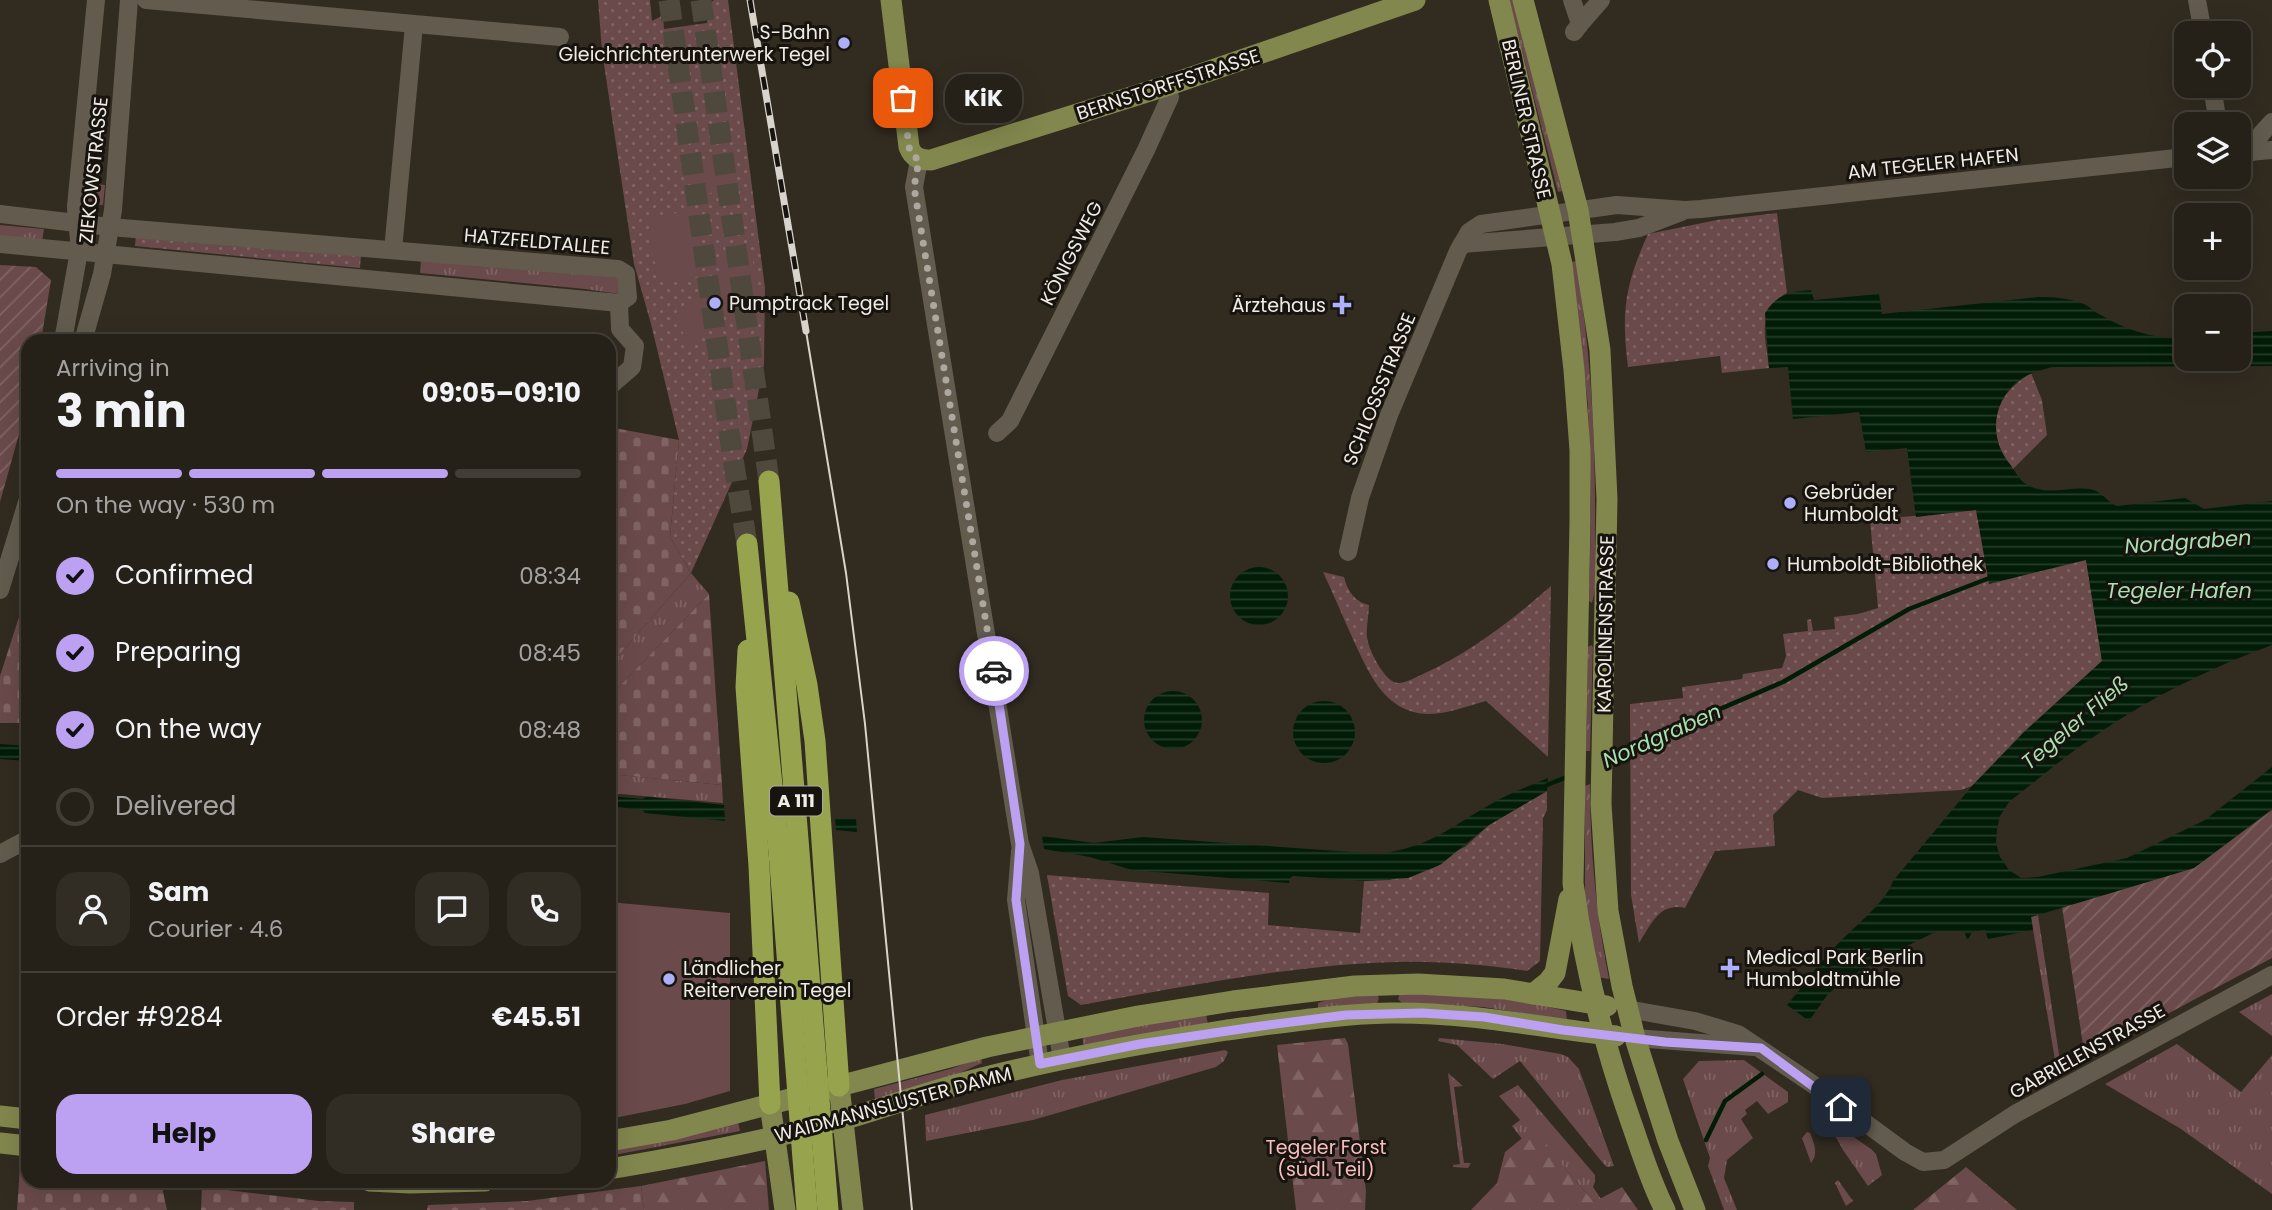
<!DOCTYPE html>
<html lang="en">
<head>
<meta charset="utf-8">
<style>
	:root { --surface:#252018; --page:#312d25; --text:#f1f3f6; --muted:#a3a3a2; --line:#423e37; --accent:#bca0f2 }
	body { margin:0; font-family:Poppins,sans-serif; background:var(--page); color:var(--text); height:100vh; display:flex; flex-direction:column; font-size:26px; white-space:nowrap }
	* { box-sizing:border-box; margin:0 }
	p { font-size:23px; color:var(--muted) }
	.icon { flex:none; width:38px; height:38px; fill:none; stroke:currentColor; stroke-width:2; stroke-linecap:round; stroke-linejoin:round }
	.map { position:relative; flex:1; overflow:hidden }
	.details { position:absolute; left:21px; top:334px; width:595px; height:854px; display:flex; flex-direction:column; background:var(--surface); border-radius:21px; box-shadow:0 7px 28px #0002,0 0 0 2px var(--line) }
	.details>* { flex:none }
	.controls { position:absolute; left:2174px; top:21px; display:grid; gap:14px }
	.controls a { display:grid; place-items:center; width:77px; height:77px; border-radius:14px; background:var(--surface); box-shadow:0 7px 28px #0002,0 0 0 2px var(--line); font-size:35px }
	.pin { position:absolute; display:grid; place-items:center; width:60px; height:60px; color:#fff; margin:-30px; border-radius:14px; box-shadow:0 4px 10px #0006 }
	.courier { position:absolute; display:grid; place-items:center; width:70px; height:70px; margin:-35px; border:5px solid #bca0f2; border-radius:50%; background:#fff; color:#222; box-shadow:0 2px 9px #0007 }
	.bubble { position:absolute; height:49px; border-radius:21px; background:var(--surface); box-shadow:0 7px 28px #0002,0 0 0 2px var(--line); font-size:23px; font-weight:700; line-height:49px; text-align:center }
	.head em { font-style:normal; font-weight:700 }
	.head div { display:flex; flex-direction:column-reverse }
	.head { display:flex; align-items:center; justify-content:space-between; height:119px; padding:0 35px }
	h1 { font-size:46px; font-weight:700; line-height:52px }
	.bar { display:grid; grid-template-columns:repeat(4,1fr); gap:10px 7px; align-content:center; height:84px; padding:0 35px }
	.bar i { height:9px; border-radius:5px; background:var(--line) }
	.bar .on { background:var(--accent) }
	.bar p { grid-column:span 4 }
	.line { display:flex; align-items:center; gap:18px; padding:0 35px; border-top:2px solid var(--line) }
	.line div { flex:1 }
	.round { display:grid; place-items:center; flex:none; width:74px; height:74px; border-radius:21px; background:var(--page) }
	ol { padding:0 35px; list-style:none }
	li { display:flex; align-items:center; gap:21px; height:77px }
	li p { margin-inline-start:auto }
	li .icon { padding:7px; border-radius:50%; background:var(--accent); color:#111; stroke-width:4 }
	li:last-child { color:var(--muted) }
	li i { width:38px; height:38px; border:4px solid var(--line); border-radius:50% }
	.action { display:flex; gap:14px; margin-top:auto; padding:14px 35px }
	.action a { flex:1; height:80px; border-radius:21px; background:var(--accent); color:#111; font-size:28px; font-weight:700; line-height:80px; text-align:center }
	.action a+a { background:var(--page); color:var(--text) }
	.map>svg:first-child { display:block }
</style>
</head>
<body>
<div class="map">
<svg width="2272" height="1210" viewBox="0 0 2272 1210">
	<defs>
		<pattern id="grass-tufts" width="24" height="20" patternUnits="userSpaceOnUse" patternTransform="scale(1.75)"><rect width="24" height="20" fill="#6a4a4a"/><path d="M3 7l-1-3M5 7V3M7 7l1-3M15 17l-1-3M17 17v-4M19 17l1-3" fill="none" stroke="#806464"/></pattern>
		<pattern id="forest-firs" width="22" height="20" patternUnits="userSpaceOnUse" patternTransform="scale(1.75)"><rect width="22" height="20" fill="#6a4a4a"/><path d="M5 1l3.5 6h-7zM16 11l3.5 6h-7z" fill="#806464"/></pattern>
		<pattern id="cemetery-stones" width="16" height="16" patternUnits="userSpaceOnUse" patternTransform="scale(1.75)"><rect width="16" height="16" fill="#6a4a4a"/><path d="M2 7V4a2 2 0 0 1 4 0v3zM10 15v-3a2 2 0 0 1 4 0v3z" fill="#806464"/></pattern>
		<pattern id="park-dots" width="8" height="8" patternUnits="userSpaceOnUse" patternTransform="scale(1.75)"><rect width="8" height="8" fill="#6a4a4a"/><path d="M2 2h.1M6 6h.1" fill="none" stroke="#806464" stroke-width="1.8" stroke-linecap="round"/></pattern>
		<pattern id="garden-furrows" width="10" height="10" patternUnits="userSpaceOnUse" patternTransform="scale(1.75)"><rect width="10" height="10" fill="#6a4a4a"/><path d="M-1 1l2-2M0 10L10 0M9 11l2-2" fill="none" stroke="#806464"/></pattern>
		<pattern id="water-rules" width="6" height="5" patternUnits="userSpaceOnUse" patternTransform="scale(1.75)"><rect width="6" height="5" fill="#011c07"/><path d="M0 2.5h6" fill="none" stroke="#263d2b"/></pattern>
	</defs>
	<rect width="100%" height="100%" fill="#312b20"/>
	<g fill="url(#grass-tufts)">
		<polygon points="1509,0 1514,0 1562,191 1558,192"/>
		<polygon points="87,183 105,185 103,205 86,204"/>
		<polygon points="0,225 44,229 42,242 0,238"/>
		<polygon points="421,260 620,278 619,294 585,289 420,273"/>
		<path d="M 1576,261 C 1591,352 1596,442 1595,534 C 1595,555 1598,583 1592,603 L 1589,601 L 1591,508 L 1588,406 L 1572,262 Z"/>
		<polygon points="691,573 709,594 609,697 609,666"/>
		<polygon points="1591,645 1593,647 1590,751 1586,751 1588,647"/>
		<polygon points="609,774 722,785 723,803 609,793"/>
		<path d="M 1590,784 C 1590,850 1596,914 1609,979 L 1597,977 L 1585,910 L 1585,786 Z"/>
		<polygon points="2038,915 2060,1061 2071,1061 2072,1065 2057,1072 2031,917"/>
		<path d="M 1400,993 C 1456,994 1511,997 1566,1011 L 1567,1020 L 1483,1007 L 1402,1003 L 1398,999 Z"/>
		<polygon points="1377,994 1379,998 1377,1004 1318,1010 1318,1003 1337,996"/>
		<polygon points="2272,994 2272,1036 2239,1012"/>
		<polygon points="1206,1013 1208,1025 1084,1047 1082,1035"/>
		<polygon points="1439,1038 1502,1044 1561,1054 1568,1057 1579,1069 1614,1166 1607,1167 1602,1162 1520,1061 1493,1079 1457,1045 1438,1041"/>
		<polygon points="2177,1044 2241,1092 2272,1055 2272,1194 2181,1129 2105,1084"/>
		<polygon points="1225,1050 1228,1052 1224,1061 1216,1067 1033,1120 926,1141 925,1115 1062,1080"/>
		<polygon points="981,1058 982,1063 953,1076 875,1100 874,1089 950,1069"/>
		<polygon points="1744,1060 1788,1092 1788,1102 1768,1114 1757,1101 1745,1110 1747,1114 1741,1119 1753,1138 1727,1160 1724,1178 1737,1210 1724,1210 1708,1166 1710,1158 1683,1079 1699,1061"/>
		<polygon points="1448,1073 1463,1086 1454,1087 1464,1163 1471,1163 1468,1168 1453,1167 1453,1165 1460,1164"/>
		<polygon points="1518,1085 1595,1175 1595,1182 1593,1187 1601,1199 1595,1203 1532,1131 1522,1139 1512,1126 1520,1120 1499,1096"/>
		<polygon points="1829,1120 1871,1149 1876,1154 1882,1175 1868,1186 1843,1150 1828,1123"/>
		<polygon points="738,1121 740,1131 609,1156 609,1149"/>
		<path d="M 1807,1132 L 1810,1133 C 1814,1143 1819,1154 1811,1163 L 1802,1138 Z"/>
		<polygon points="1838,1180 1853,1201 1846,1206 1835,1183"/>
	</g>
	<g fill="url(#forest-firs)">
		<polygon points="1345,1038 1348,1044 1366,1191 1365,1210 1296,1210 1277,1045"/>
		<polygon points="1532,1130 1594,1202 1622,1187 1638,1210 1471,1210 1497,1183 1505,1152"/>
		<polygon points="765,1161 769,1210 644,1210 641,1186"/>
		<polygon points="1966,1167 2017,1210 1913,1210"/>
	</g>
	<g fill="url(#cemetery-stones)">
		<polygon points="609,427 679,440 670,537 691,573 609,666"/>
		<polygon points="28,589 28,723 0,723 0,676"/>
		<polygon points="709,594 722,785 609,774 609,697"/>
		<polygon points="20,1167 28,1167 28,1181 161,1182 167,1210 17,1210"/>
		<polygon points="641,1186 644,1210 427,1210 428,1205 527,1201"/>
		<polygon points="202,1187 319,1201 354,1202 354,1210 201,1210"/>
	</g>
	<g fill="url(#park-dots)">
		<polygon points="598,0 650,0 652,21 663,15 664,29 707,23 709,4 714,0 728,0 765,288 764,364 747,449 691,573 670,537 679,440 651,324 634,264 602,51"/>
		<path d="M 1777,213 L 1787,293 C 1755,309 1766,338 1769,368 L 1722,373 L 1720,356 L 1628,367 C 1621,311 1625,285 1648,234 L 1717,220 Z"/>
		<polygon points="136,234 361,255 360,268 135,246"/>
		<path d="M 2031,373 L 2042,400 L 2047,435 L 2013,469 C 1985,434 1991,397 2031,373 Z"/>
		<path d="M 1977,510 L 1989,583 L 2086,559 L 2102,661 L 2024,732 L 1972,786 L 1961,790 L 1822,798 L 1798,790 L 1773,815 L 1775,846 L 1715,851 L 1685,908 C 1659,902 1651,925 1639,943 L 1631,895 L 1630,704 L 1683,698 L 1682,687 L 1742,679 L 1743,674 L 1782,668 L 1786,656 L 1783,634 L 1808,631 L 1807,620 L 1811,619 L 1813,631 L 1835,629 L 1834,617 L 1858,614 L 1878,608 L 1870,520 Z"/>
		<path d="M 1323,572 L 1344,577 C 1348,592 1355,602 1369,605 C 1369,615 1366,627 1367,637 C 1368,649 1385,683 1398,683 C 1406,683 1416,677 1423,674 C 1471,652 1511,621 1551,586 L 1548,757 L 1486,701 C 1467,706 1448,714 1427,714 C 1383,712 1368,671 1352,637 C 1342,615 1333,593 1323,572 Z"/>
		<path d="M 1547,791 L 1547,810 L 1543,818 L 1540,961 L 1527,971 C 1485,965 1442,961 1399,962 C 1295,964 1184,987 1081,1005 L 1068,996 L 1047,875 L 1269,893 L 1268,925 L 1360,933 L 1364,881 L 1390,880 L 1465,847 L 1489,825 Z"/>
	</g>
	<g fill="url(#garden-furrows)">
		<polygon points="0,265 36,267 51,280 41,341 28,341 28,402 0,502"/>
		<polygon points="2272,810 2272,958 2085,1058 2062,907 2194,868"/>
	</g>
	<g fill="#6a4a4a">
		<polygon points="726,159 730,191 694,195 690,163"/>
		<polygon points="693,211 702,276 658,282 648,217"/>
		<polygon points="752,253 756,290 689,345 675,316 721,276 721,257"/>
		<polygon points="609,902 730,913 730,1091 685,1104 609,1119"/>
	</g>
	<g fill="url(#water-rules)">
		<path d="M 1811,290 L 1814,300 L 1879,294 L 1882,314 L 2038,297 C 2053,297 2068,298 2082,303 C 2089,306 2094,312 2101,315 C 2126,330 2156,340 2186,338 L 2186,359 L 2238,359 L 2238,333 L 2272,331 L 2272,366 L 2053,367 C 2041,370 2028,373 2018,381 C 1992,401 1989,439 2009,463 C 2014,469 2019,480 2026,484 C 2046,497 2069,486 2090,489 C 2102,491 2107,502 2117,506 L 2185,498 L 2204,509 L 2272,501 L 2272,645 C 2210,668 2149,698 2095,736 C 2065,756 2037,780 2009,802 L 2000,816 L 1997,829 L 1996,843 L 2000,857 L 2009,870 L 2021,878 L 2038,877 L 2127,858 L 2205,820 L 2272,767 L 2272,809 L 2194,868 L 2031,917 L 2033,930 L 1988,939 L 1985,930 L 1972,932 L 1969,938 L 1967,939 L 1964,931 L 1935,932 L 1875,962 L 1846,979 L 1828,994 L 1809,1021 L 1787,1005 C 1803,986 1818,965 1836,946 C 1851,929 1886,903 1893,881 L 1972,786 L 2024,732 L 2102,661 L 2086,560 L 1989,584 L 1976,510 L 1916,517 L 1907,448 L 1866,452 L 1859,412 L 1793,419 L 1788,367 L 1769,368 L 1765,313 C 1777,294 1790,292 1811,290 Z"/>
		<circle cx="1259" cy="596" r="29"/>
		<circle cx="1173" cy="720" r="29"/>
		<circle cx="1324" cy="732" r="31"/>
		<polygon points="0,744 28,746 28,761 0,759"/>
		<path d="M 1548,778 L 1547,791 L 1489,825 L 1440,865 L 1408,878 L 1364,881 L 1293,876 L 1290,878 L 1289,883 L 1132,870 L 1090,857 L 1044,849 L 1042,836 L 1094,843 L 1143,837 L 1379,854 C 1433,846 1448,828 1493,803 C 1510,793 1529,786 1548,778 Z"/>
		<polygon points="609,796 642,799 647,797 724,805 725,821 645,813 642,810 609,806"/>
		<polygon points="835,818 856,819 857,832 836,830"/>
	</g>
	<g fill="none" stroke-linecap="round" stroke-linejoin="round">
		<g stroke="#011c07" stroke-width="4.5">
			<polyline points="1608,757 1783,682 1909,609 1992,577"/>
			<polyline points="1547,785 1569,776"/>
			<polyline points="1706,1140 1725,1101 1762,1074"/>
		</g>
		<g stroke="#4e483d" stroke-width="21" stroke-dasharray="21 10" stroke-linecap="butt">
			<polyline points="669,0 733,459 747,544"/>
			<polyline points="701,0 769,481"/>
		</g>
		<g stroke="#625b4e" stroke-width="18">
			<polyline points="146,0 560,37"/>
			<polyline points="1572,0 1580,24 1574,32"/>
			<polyline points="2197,0 2203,33"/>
			<polyline points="1580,24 1601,0"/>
			<polyline points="2212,86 2218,124"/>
			<polyline points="2252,152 2261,134 2272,122"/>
			<polyline points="2238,153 2272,150"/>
			<polyline points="919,160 914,187 927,269 1020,844 1030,873 1062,1059"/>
			<polyline points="0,214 110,227 618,269 626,274 628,297 619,303 0,244"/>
			<polyline points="1462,244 1615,232 1639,228 1681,212"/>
			<polyline points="393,250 414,25"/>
			<path d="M 63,341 L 79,251 C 80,236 76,222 76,206 L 96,0"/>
			<polyline points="83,341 102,274 113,210 129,0"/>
			<polyline points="609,387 632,367 635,346 620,329 619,303"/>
			<polyline points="997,433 1010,421 1146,150 1170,97 1166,86"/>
			<polyline points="1348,552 1360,498 1389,415 1458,251 1469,232 1481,224 1617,205 1685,210 1701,209 2186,157"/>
			<polyline points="0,590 28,499"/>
			<polyline points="1020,851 1016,900 1040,1064"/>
			<polyline points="0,854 28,839"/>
			<polyline points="1627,1009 1695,1021 1738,1034 1811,1083 1905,1152 1923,1162 1944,1160 2015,1114 2272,975"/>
			<polyline points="1635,1038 1754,1047"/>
		</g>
		<g stroke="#82874d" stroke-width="21">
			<path d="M 891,0 L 909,147 C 913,158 920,160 931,160 L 1166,86 L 1415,0"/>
			<path d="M 1499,0 L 1562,264 L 1574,370 L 1580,450 L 1580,521 L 1573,883 C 1584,964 1603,1042 1630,1119 C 1641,1150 1650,1181 1665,1210"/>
			<polyline points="1523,0 1578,210 1600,350 1607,499 1601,804 1608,911 1622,986 1635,1038 1668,1141 1695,1210"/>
			<polyline points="1533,994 1548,982 1555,973 1569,899"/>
			<polyline points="839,1086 853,1210"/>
			<polyline points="770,1104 785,1210"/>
			<polyline points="0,1116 28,1119"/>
			<polyline points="609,1141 672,1130 987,1047 1138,1016 1233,1001 1355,986 1418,984 1504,989 1607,1006"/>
			<polyline points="0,1143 28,1146"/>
			<path d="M 609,1169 C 687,1156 766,1141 842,1120 C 887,1107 932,1090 978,1079 C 1060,1058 1144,1043 1227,1030 C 1281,1023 1336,1014 1390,1013 C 1466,1012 1540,1027 1616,1036"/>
			<polyline points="369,1181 410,1183 485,1181"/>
		</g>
		<g stroke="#98a44d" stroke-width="21">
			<polyline points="769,481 828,1210"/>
			<polyline points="747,544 779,852 807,1210"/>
			<polyline points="789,602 807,685 815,741 839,1086"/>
			<polyline points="748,650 746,687 759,866 770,1104"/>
		</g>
		<polyline stroke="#d8d4cb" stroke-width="2" points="806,331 846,573 865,724 912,1210"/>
		<g stroke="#d8d4cb" stroke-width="7">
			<polyline id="rail" points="750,0 806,331"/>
		</g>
		<use href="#rail" stroke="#17140f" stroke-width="4.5" stroke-dasharray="13" stroke-linecap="butt"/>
	</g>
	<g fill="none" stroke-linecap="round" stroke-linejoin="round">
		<polyline stroke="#ada89f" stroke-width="7" stroke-dasharray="0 12.6" points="903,98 909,147 911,154 919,160 914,187 994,671"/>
		<polyline stroke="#bca0f2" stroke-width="9" points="994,671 1020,844 1016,900 1040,1064 1140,1044 1261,1026 1346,1015 1422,1013 1484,1017 1563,1030 1665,1042 1761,1048 1841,1107"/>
	</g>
	<g fill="#adaffb" stroke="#17140f" stroke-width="2.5">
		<circle cx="844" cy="43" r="7"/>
		<circle cx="715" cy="303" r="7"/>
		<path d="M1338.5 294.5h7v7h7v7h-7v7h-7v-7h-7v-7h7z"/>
		<circle cx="1790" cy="503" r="7"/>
		<circle cx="1773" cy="564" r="7"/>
		<path d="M1726.5 957.5h7v7h7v7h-7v7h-7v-7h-7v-7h7z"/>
		<circle cx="669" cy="979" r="7"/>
	</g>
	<g text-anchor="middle" stroke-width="6" stroke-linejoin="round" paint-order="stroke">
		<rect fill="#17140f" stroke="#afaba4" stroke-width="2" x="770" y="786.5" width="52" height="29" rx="5"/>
		<g font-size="18" font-weight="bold" fill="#f0ece4">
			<text x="796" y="807">A 111</text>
		</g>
		<g font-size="19" fill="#f0ece4" stroke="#17140f" text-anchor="start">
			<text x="830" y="39" text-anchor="end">S-Bahn<tspan x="830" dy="22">Gleichrichterunterwerk Tegel</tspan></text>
			<text x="729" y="310">Pumptrack Tegel</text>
			<text x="1326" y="312" text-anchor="end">Ärztehaus</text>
			<text x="1804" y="499">Gebrüder<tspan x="1804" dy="22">Humboldt</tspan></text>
			<text x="1787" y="571">Humboldt-Bibliothek</text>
			<text x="1746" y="964">Medical Park Berlin<tspan x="1746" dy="22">Humboldtmühle</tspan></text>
			<text x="683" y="975">Ländlicher<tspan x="683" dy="22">Reiterverein Tegel</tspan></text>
		</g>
		<g font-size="19" fill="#f0ece4" stroke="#17140f">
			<text transform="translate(1168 84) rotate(-18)" y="7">BERNSTORFFSTRASSE</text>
			<text transform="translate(1527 119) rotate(77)" y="7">BERLINER STRASSE</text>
			<text transform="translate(1933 163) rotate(-6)" y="7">AM TEGELER HAFEN</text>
			<text transform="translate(93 170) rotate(-84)" y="7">ZIEKOWSTRASSE</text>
			<text transform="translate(537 241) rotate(5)" y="7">HATZFELDTALLEE</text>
			<text transform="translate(1071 253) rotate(-63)" y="7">KÖNIGSWEG</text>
			<text transform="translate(1379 389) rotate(-68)" y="7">SCHLOSSSTRASSE</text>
			<text transform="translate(1605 624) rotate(-89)" y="7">KAROLINENSTRASSE</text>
			<text transform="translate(2087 1051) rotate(-29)" y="7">GABRIELENSTRASSE</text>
			<text transform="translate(893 1104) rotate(-15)" y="7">WAIDMANNSLUSTER DAMM</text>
		</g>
		<g font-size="19" fill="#f9bfbe" stroke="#17140f">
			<text x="1326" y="1154">Tegeler Forst<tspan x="1326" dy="22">(südl. Teil)</tspan></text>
		</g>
		<g font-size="21" font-style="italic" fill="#a9dfb1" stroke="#17140f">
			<text transform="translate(2188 542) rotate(-4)" y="7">Nordgraben</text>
			<text x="2179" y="598">Tegeler Hafen</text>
			<text transform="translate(2075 723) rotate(-40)" y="7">Tegeler Fließ</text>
			<text transform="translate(1662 736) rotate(-24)" y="7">Nordgraben</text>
		</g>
	</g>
</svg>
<div class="controls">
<a><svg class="icon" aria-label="locate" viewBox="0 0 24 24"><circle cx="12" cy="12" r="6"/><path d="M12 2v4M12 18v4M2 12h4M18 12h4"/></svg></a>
<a><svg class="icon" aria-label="layers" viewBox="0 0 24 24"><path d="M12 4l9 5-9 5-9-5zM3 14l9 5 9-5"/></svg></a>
<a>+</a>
<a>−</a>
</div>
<div class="pin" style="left:903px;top:98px;background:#ea580c"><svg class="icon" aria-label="bag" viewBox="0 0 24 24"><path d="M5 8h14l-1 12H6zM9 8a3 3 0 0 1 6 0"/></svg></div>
<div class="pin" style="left:1841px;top:1107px;background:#1f2937"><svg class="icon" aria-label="home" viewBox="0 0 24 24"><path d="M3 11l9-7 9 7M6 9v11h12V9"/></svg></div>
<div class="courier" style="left:994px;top:671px"><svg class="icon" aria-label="car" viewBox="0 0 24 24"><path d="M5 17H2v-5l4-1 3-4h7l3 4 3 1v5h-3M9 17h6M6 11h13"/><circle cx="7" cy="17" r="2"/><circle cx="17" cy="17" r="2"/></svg></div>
<div class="bubble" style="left:945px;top:74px;width:77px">KiK</div>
<section class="details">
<div class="head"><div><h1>3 min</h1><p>Arriving in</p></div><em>09:05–09:10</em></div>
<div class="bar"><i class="on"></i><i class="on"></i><i class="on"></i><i></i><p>On the way · 530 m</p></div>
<ol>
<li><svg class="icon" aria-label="check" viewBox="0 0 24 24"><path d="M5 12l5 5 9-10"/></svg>Confirmed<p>08:34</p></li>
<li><svg class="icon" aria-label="check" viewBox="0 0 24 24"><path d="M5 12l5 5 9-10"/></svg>Preparing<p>08:45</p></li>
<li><svg class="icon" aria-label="check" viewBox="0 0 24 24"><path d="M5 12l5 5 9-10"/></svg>On the way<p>08:48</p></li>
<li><i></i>Delivered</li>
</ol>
<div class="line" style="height:126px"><a class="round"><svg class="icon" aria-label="person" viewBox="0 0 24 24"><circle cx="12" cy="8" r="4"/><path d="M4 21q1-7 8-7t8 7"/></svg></a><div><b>Sam</b><p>Courier · 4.6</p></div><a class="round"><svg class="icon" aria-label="chat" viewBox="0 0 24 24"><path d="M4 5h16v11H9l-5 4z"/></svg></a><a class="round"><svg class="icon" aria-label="phone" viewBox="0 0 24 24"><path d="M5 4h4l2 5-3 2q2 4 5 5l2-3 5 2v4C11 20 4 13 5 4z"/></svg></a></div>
<div class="line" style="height:91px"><div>Order #9284</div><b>€45.51</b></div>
<div class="action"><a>Help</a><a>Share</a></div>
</section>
</div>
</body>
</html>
